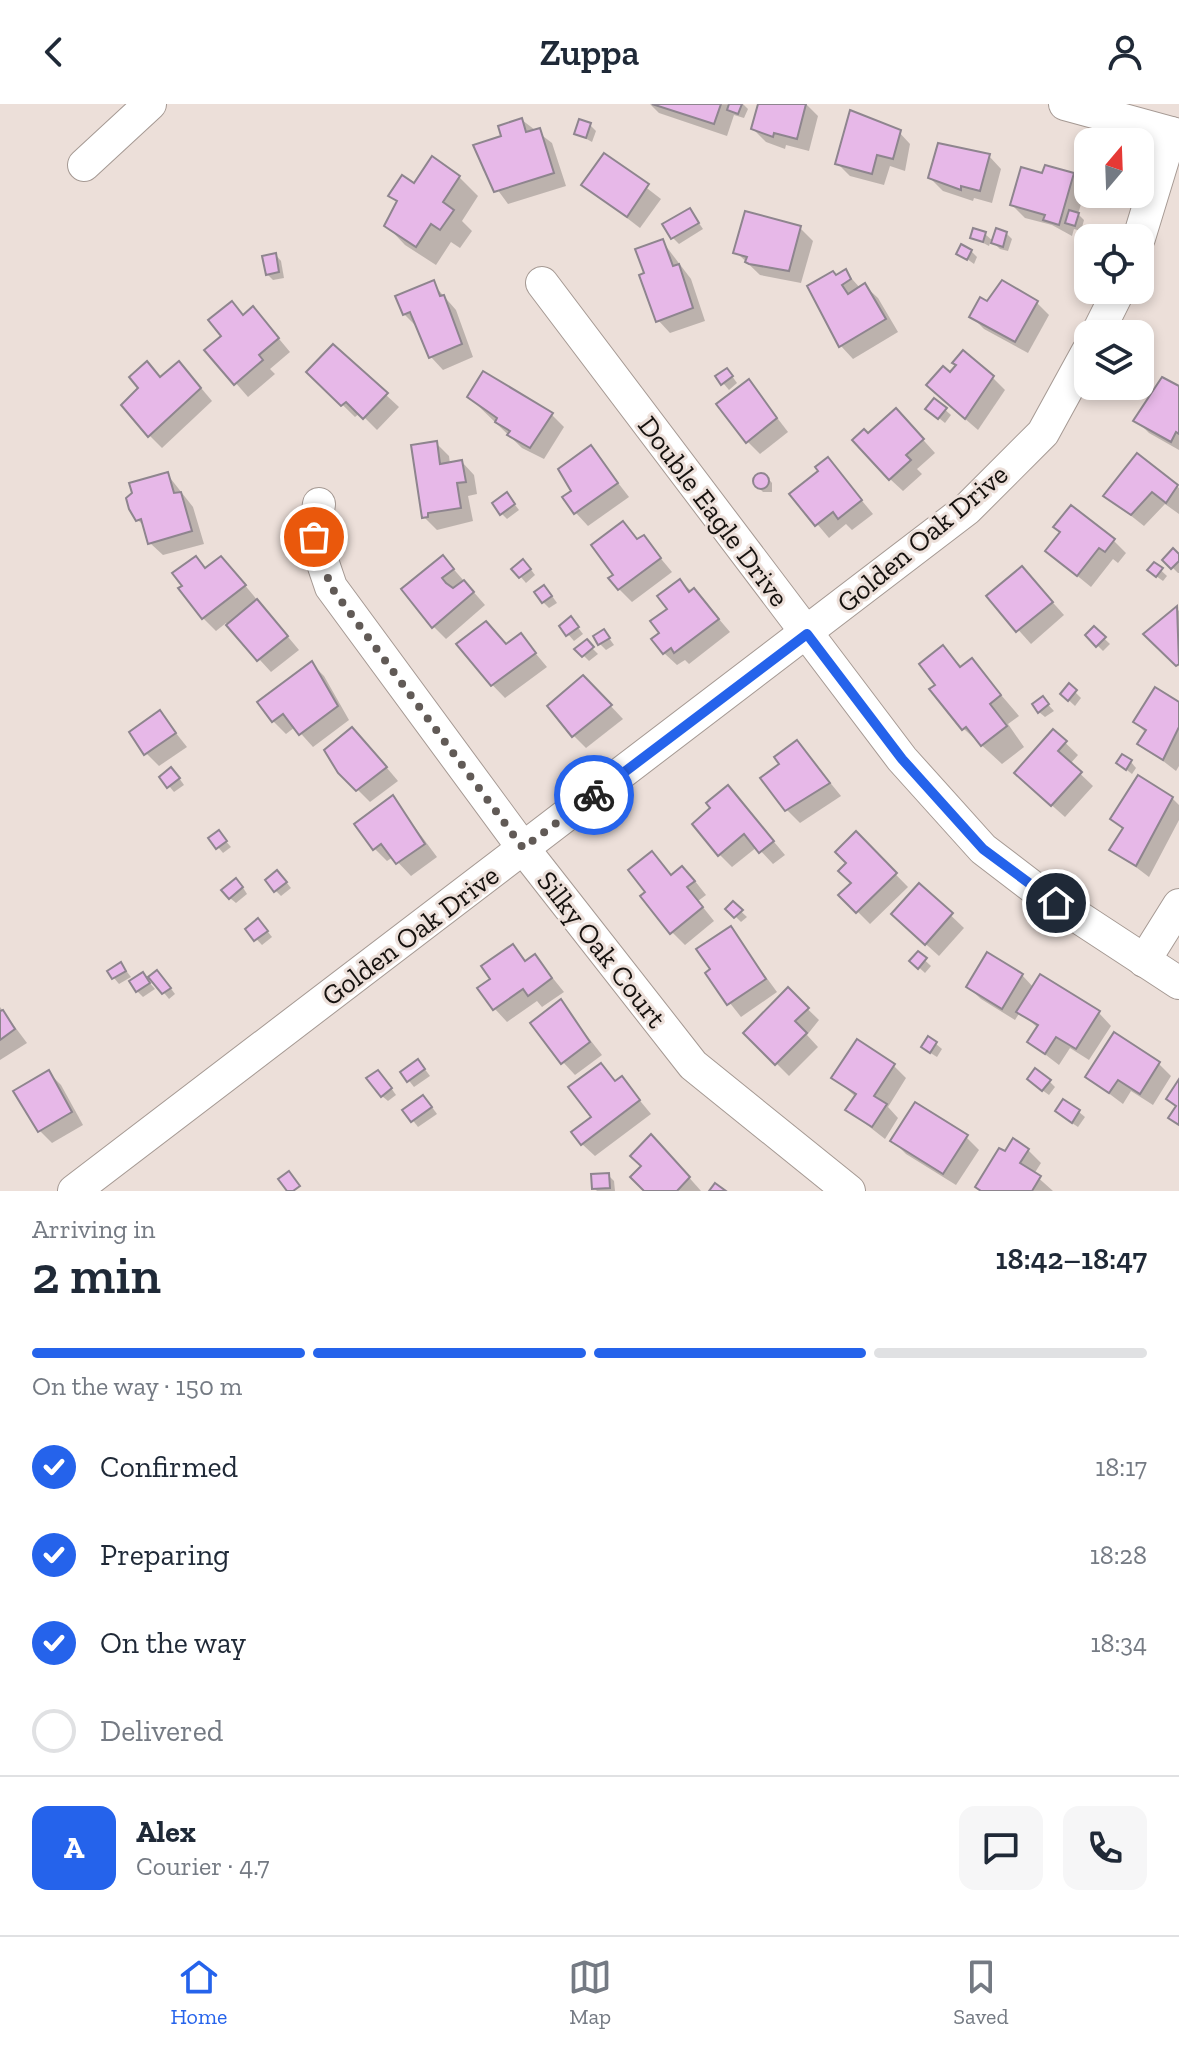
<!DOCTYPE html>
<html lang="en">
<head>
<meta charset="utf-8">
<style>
	:root { --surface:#fff; --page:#f6f6f7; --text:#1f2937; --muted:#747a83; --line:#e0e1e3; --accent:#2563eb }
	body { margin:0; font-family:"Zilla Slab",serif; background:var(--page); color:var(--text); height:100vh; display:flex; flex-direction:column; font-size:30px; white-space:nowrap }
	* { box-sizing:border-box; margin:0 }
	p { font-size:26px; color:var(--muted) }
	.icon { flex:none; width:44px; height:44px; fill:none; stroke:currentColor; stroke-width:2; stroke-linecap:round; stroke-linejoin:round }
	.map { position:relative; height:1087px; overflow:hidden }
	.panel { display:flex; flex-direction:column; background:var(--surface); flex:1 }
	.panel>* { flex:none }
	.needle { width:52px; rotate:19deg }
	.fabs { position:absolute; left:1074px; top:24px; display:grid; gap:16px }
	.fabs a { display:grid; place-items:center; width:80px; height:80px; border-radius:16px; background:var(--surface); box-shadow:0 4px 12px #0003; font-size:40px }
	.pin { position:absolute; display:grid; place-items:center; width:68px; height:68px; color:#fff; margin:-34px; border:4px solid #fff; border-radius:50%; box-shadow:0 2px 8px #0007 }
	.courier { position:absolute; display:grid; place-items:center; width:80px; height:80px; margin:-40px; border:6px solid #2563eb; border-radius:50%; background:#fff; color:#222; box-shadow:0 2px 10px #0007 }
	.summary em { font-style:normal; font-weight:600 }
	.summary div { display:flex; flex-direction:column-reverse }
	.summary { display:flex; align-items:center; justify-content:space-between; height:136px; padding:0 32px }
	h1 { font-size:52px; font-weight:600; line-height:60px }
	.bar { display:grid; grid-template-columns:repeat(4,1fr); gap:12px 8px; align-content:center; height:96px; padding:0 32px }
	.bar i { height:10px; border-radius:6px; background:var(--line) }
	.bar .current { background:var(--accent) }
	.bar p { grid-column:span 4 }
	.line { display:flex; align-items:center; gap:20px; padding:0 32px; border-top:2px solid var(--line) }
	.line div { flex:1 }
	.round { display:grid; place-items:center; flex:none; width:84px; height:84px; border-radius:16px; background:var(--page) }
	ol { padding:0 32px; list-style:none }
	li { display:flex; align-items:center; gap:24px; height:88px }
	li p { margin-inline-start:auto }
	li .icon { padding:8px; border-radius:50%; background:var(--accent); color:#fff; stroke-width:4 }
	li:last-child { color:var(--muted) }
	li i { width:44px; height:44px; border:4px solid var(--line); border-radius:50% }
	header { display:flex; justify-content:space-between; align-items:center; height:104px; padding:0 32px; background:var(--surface); font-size:36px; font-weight:600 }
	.tab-bar { display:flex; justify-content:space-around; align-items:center; height:112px; border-top:2px solid var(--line); background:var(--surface); font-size:22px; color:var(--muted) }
	.tab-bar a { display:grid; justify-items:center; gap:4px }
	.tab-bar .current { color:var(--accent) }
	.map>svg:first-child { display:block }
</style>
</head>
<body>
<header><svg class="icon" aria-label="back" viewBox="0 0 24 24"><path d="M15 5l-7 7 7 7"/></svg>Zuppa<svg class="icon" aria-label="person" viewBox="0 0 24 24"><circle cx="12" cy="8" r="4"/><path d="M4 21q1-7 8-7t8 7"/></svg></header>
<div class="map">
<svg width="1179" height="1087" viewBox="0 0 1179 1087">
	<rect width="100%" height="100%" fill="#ecdfd9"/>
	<g fill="#0003">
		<polygon points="650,0 743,0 748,5 744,14 734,11 727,32 659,9"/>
		<polygon points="760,0 806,0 818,12 809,47 786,41 785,45 766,38 753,25"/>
		<polygon points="522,16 552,39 566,82 508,100 483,66 476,42 504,33"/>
		<polygon points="590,21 596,27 592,38 576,29"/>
		<polygon points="898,27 910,40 905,67 890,62 884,81 850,72 837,59"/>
		<polygon points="604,51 661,95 640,124 584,81"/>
		<polygon points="989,52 1001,65 992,99 974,94 973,97 943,87 930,74"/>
		<polygon points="1044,71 1073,71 1086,84 1078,110 1084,116 1081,127 1074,125 1072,132 1052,121 1025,114 1012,101"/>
		<polygon points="459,73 478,92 462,117 472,127 460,144 451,138 436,161 405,141 386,121 398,99 391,92 414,82"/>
		<polygon points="690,106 703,125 679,140 673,134"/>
		<polygon points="800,124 813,137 801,179 760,171 736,148"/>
		<polygon points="1006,129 1012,135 1008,147 1000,145 991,136 989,142 972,133 985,130 994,138"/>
		<polygon points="662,137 691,175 705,217 670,229 658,216 647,171"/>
		<polygon points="971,147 977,153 974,160 959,149"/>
		<polygon points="276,151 281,157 284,174 273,176 267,170"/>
		<polygon points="845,167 860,184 865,182 878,194 898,228 853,255 841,242 810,183"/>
		<polygon points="434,181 456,206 473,253 443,266 431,253 418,224 404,210"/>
		<polygon points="1036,198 1049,211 1028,249 984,225 972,213 988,199"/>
		<polygon points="244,212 265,218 290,248 270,265 275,270 248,293 207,246"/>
		<polygon points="309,268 386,291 399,303 377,326 360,309 355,313"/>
		<polygon points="950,271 993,274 1005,286 978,326 941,294"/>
		<polygon points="191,272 212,297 162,344 149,331 161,275"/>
		<polygon points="732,272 737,279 729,286 718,273"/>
		<polygon points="749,277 788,328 760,350 747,337"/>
		<polygon points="1179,285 1179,346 1149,329 1136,316"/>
		<polygon points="469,293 552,311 564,323 544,355 522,344"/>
		<polygon points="935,297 951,311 945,319 934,310"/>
		<polygon points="908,319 935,349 917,365 922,370 903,387 890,375"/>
		<polygon points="436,339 449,352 450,360 462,358 474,371 477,390 468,392 473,417 437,426 424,413"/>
		<polygon points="591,344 629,393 588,422 576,409 574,388"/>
		<polygon points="1137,352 1179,384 1179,410 1165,400 1144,422 1106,392"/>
		<polygon points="828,356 873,410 852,426 846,420 829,434 792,390 821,368"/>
		<polygon points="167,370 193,403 204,440 163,451 150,439 146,424 137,415"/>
		<polygon points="757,373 767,373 772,379 772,388 763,388 757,382"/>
		<polygon points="512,397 519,406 507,415 501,409"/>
		<polygon points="623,419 639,436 643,433 672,468 632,498 619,485 615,471"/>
		<polygon points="1113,436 1126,449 1118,459 1113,455 1091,483 1047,447"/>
		<polygon points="443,453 485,501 446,535 434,523"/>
		<polygon points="1179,453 1179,469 1178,469 1165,456"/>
		<polygon points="196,454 207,465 233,467 299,546 271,568 226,519 216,527 203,514"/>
		<polygon points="1155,461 1167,472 1163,477 1156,472"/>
		<polygon points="529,463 535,471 526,479 514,465"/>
		<polygon points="1022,464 1064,511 1031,540 989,493"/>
		<polygon points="680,477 706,500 730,528 689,560 685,556 677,561 664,549 670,505"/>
		<polygon points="550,489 557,499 549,504 543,498"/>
		<polygon points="1177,505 1179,507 1179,562 1146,530"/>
		<polygon points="576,521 583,530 574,537 561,522"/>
		<polygon points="1094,525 1110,540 1103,547 1087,531"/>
		<polygon points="604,527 614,541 606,546 600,540"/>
		<polygon points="521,532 547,563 505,594 475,563 458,540 507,542"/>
		<polygon points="586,538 598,550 589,557 577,545"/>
		<polygon points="943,544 963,564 972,557 1019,612 1008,620 1024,643 1002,660 964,625 932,585 937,581"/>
		<polygon points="311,559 324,572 349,616 313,643 295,623 286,630 273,617"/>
		<polygon points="1069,582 1081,594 1075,602 1062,590"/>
		<polygon points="1043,595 1054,607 1045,613 1039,608"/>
		<polygon points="607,598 623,615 586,644 573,631"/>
		<polygon points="1179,600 1179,662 1176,667 1140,639 1146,629 1135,618"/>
		<polygon points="160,609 187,643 159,662 146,649"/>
		<polygon points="1053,627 1078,651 1070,660 1093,682 1065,713 1029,681"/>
		<polygon points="365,638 398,677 370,698 340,668"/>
		<polygon points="797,638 841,692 800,719 787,706 781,660"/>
		<polygon points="1131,658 1136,664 1132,670 1118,659"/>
		<polygon points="177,671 184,681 174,688 169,682"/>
		<polygon points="728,683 785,751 773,760 757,743 732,763 719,750 713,705"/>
		<polygon points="393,694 437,753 411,772 393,753 387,757 374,744"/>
		<polygon points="1172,694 1179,701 1179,716 1149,773 1112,745 1124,726 1113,715"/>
		<polygon points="856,730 908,783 870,820 841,791 853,779 849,759"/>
		<polygon points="224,735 231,743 223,749 218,743"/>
		<polygon points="652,750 672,772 695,777 706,791 698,797 714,817 685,841 672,828 648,788"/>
		<polygon points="283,774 291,784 281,792 276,787"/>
		<polygon points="242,782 247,790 236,799 230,794"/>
		<polygon points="920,782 964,824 939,852 907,823"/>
		<polygon points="733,800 747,813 741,818 728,805"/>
		<polygon points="264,823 272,833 262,841 247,825"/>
		<polygon points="730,824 777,888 741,913 707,870 713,866"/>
		<polygon points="512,843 527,858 535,852 564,888 542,903 537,897 507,918 495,905 492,875"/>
		<polygon points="918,850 931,862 925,869 912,857"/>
		<polygon points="121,860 131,873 119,880 114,874"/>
		<polygon points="143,871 155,885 143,893 137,887"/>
		<polygon points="1022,871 1034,884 1099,909 1111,922 1089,956 1070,944 1059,961 1029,938 1038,924 1020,908 1015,916 981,895 968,883"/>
		<polygon points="151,873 163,874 175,890 169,895"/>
		<polygon points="788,886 819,916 807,931 818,943 789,972 746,929"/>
		<polygon points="562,900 602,951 575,971 563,958"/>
		<polygon points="0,903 27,939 0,956"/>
		<polygon points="929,934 942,945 937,953 929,948"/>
		<polygon points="1159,960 1171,972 1153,1001 1131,987 1123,1000 1087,973"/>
		<polygon points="600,961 617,979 622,975 651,1010 595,1052 582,1040 594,1013"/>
		<polygon points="893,961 906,974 888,1003 898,1014 885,1035 848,1006 856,993 834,974"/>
		<polygon points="424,964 430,972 414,983 403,969"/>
		<polygon points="48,968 61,981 83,1021 52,1039 40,1027"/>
		<polygon points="384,974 396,991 388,997 382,992"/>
		<polygon points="1049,977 1055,983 1049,991 1035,981"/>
		<polygon points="429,999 437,1010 418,1023 405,1006"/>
		<polygon points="1079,1008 1085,1013 1078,1023 1063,1013"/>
		<polygon points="966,1033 979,1046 956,1081 906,1050 893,1037"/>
		<polygon points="664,1045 701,1087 647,1087"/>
		<polygon points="1028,1046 1041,1059 1034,1070 1053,1087 982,1087 1005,1050"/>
		<polygon points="608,1071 614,1077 615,1087 597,1087 594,1084"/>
	</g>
	<g fill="#e7b8e8" stroke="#8e858e" stroke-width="2">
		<polygon points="652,0 721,0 714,20"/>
		<polygon points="729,0 742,0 738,10 727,6"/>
		<polygon points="758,0 806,0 797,35 774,29 773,33 751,25"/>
		<polygon points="850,6 901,26 893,55 877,51 872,70 835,60"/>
		<polygon points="522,14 526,28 540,24 554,69 494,88 473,41 501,32 498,22"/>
		<polygon points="579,15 591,19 586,34 574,30"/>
		<polygon points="938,39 990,50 980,87 961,82 961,86 928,74"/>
		<polygon points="604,49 649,80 627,113 581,81"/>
		<polygon points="432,52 460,72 443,98 454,106 440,126 431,120 416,143 384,122 397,97 388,92 402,71 414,79"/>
		<polygon points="1045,61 1074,69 1059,121 1043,116 1045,111 1010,101 1021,63 1042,69"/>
		<polygon points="690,104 699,119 671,135 662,120"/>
		<polygon points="1069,106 1079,109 1075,122 1065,119"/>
		<polygon points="745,107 801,122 789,167 749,160 745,158 747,153 733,149"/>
		<polygon points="973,124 986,128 983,138 970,134"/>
		<polygon points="996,124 1007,128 1003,143 991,139"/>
		<polygon points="663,135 673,162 679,160 693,204 656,218 639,171 644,169 635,145"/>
		<polygon points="961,140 972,146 967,156 956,150"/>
		<polygon points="276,149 279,168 266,171 262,152"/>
		<polygon points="846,165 851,175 842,181 848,190 865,179 886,215 839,243 807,182 833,167 836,171"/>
		<polygon points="434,176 440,192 444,191 462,240 429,254 410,208 403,211 395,192"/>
		<polygon points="1002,176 1038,197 1015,238 969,213 980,193 987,197"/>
		<polygon points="232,197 243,211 253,202 279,234 259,251 263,256 234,281 204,246 221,232 208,216"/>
		<polygon points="333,240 388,289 363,315 346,298 341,302 306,268"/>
		<polygon points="963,246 994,272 965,315 926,281 943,262 950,268 956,261 952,259"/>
		<polygon points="147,257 160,273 179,257 201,284 148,333 121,301 138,284 129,273"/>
		<polygon points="727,264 733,272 721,281 715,272"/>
		<polygon points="483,267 553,309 530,344 507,331 510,327 495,318 497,314 467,293"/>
		<polygon points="1162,273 1179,282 1179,330 1176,328 1171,338 1133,317"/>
		<polygon points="749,275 777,314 746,339 716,300"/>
		<polygon points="934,294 947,304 938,315 925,305"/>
		<polygon points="896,304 924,335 906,351 911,356 889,376 852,336 864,325 868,329"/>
		<polygon points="437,337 440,360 462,356 466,378 457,379 461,404 428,409 428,413 422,414 411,341"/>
		<polygon points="591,341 618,379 574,410 562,393 571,387 558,365"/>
		<polygon points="1137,349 1178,381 1166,399 1152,388 1131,411 1103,392"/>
		<polygon points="828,353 862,396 838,415 833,408 815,422 789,390 818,367 815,363"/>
		<polygon points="168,368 174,389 181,388 192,427 148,440 141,415 136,417 129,405 126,394 132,389 129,379"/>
		<circle cx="761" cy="377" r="8"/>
		<polygon points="507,388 515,400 500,411 492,399"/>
		<polygon points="1071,401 1115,435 1105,448 1099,444 1077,472 1045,447 1060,428 1053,423"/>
		<polygon points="623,417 637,435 644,431 661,454 618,486 608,474 613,471 591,441"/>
		<polygon points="1173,444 1179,450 1179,457 1171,465 1162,456"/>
		<polygon points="443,451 454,465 442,474 446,479 453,484 464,476 474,488 432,524 401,485"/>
		<polygon points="196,452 205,464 221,452 246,481 202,515 178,484 182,482 172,469"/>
		<polygon points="523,455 531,465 519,474 511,465"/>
		<polygon points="1154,458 1163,464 1156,473 1147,466"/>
		<polygon points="1022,462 1053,498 1016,528 986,492"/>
		<polygon points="680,475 689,488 694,484 719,515 674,549 671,544 663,550 651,535 659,529 650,517 667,505 657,492"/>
		<polygon points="544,481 552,492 542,499 534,488"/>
		<polygon points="257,495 288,532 257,557 226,521"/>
		<polygon points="1177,502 1179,560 1176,562 1143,530"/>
		<polygon points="571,512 579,523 566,532 559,522"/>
		<polygon points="486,517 506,540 521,529 536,549 491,582 456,540"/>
		<polygon points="1094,522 1106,533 1096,543 1085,531"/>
		<polygon points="604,525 610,534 598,541 593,532"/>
		<polygon points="587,535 594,543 582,553 574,545"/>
		<polygon points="943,541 960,563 972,554 1001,591 990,600 1007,622 981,642 966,623 962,626 929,585 935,581 919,560"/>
		<polygon points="312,557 338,602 299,631 283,610 272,618 257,598"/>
		<polygon points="583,571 612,601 572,633 547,602"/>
		<polygon points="1069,579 1077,586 1068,597 1060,590"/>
		<polygon points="1155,583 1179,598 1179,623 1163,656 1137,640 1146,626 1133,618"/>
		<polygon points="1043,592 1049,600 1038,609 1032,600"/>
		<polygon points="160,606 176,629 144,651 129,628"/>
		<polygon points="352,623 387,663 356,687 338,669 324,646"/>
		<polygon points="1053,625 1067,637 1058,647 1082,668 1051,702 1014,669"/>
		<polygon points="797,636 830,679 785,707 760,674 779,660 774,653"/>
		<polygon points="1122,650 1132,656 1126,666 1116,659"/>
		<polygon points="171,663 180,674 167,684 159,673"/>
		<polygon points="1138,671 1173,693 1136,762 1109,746 1123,724 1110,715"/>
		<polygon points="728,681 774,737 759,749 744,730 718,752 692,720 710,704 706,699"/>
		<polygon points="393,691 425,740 396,760 381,740 373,746 354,720"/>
		<polygon points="219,726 227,737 216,745 208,734"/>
		<polygon points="856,727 897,769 856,809 838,791 851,779 838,767 846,759 835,748"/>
		<polygon points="652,747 671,771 682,762 695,777 687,783 703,803 670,830 640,792 645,788 628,766"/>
		<polygon points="277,766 287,778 274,788 265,776"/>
		<polygon points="236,774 243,783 229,795 221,786"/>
		<polygon points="919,779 953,809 925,841 891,810"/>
		<polygon points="733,797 743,806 734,814 725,805"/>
		<polygon points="258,814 268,827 254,837 245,825"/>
		<polygon points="731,822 766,875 727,901 705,869 710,865 696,845"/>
		<polygon points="513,840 525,857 535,850 552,874 528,892 523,885 493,906 477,884 490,875 481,862"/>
		<polygon points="918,847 927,854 918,865 909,857"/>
		<polygon points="987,848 1023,870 1002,905 966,883"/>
		<polygon points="121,858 126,867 112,875 107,867"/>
		<polygon points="157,866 171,884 162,890 148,873"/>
		<polygon points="143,868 150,879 136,888 129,877"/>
		<polygon points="1040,870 1100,907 1076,945 1056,933 1045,950 1027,938 1038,921 1016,908"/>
		<polygon points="788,883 809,904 795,917 807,929 775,961 743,929"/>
		<polygon points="561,895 590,938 561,960 530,919"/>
		<polygon points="3,906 15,925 0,936 0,907"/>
		<polygon points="1114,928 1160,958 1140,990 1118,976 1109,989 1085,973"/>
		<polygon points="928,932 937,938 930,949 921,943"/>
		<polygon points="857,935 895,960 874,992 887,1000 872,1023 845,1006 856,990 831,974"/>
		<polygon points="418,955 425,965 407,978 400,968"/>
		<polygon points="601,959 615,977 622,972 640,996 581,1041 571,1028 591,1013 568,983"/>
		<polygon points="1035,964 1051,976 1042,987 1027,975"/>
		<polygon points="49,966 72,1008 38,1028 13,987"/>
		<polygon points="378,966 392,984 381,993 366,974"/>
		<polygon points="1179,975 1179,1021 1168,1014 1176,1002 1166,995"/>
		<polygon points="423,991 432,1003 411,1018 402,1006"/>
		<polygon points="1063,995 1080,1006 1072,1019 1055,1007"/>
		<polygon points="915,998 968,1031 943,1070 890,1037"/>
		<polygon points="651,1030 690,1073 677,1087 644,1087 630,1073 641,1062 630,1052"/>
		<polygon points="1013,1034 1029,1045 1020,1059 1041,1072 1032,1087 981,1087 975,1083 999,1044 1005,1047"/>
		<polygon points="289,1067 300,1082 293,1087 287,1087 278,1075"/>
		<polygon points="609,1069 610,1084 592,1085 591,1070"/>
		<polygon points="715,1079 726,1087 709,1087"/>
	</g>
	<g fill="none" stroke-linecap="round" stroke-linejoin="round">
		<g stroke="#a59993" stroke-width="34">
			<g id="minor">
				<polyline points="1065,0 1179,31"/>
				<polyline points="84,61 150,0"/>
				<polyline points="1139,134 1171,29"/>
				<polyline points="542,179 902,655 983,745 1034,784 1179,879"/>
				<polyline points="1097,230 1119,186"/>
				<polyline points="319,400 314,433 331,483 523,744 693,961 849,1087"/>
				<polyline points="1144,857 1179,801"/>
				<polyline points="74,1087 967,405 1043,329 1088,247"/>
			</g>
		</g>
		<use href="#minor" stroke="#fff" stroke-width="32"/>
	</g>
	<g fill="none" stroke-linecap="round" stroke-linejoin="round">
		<polyline stroke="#615a56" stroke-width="8" stroke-dasharray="0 14.4" points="314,433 331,483 523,744 594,691"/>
		<polyline stroke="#2563eb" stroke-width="10" points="594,691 807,530 902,655 983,745 1056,799"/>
	</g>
	<g text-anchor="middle" stroke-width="6" stroke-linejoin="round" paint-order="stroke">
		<g font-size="28" fill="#16120f" stroke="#ecdfd9">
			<text transform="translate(714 407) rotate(53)" y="10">Double Eagle Drive</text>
			<text transform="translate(922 434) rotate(-40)" y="10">Golden Oak Drive</text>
			<text transform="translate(410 831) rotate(-37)" y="10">Golden Oak Drive</text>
			<text transform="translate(602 845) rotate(52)" y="10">Silky Oak Court</text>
		</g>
	</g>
</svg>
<div class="fabs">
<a><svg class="needle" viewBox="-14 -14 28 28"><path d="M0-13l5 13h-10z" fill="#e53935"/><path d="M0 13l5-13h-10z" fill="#747a83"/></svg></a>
<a><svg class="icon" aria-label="locate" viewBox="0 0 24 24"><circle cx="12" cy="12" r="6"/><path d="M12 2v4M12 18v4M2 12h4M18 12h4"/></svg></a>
<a><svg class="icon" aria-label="layers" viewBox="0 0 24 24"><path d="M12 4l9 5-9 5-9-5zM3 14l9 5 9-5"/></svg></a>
</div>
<div class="pin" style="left:314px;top:433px;background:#ea580c"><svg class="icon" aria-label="bag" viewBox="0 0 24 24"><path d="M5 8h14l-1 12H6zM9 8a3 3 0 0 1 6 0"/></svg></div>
<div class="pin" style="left:1056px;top:799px;background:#1f2937"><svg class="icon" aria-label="home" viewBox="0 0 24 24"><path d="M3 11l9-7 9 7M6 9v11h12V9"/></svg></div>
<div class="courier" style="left:594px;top:691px"><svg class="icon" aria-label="bike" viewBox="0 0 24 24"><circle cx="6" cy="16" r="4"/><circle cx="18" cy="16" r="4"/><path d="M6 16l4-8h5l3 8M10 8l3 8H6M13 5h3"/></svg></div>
</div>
<section class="panel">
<div class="summary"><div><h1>2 min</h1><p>Arriving in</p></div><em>18:42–18:47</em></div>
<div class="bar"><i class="current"></i><i class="current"></i><i class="current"></i><i></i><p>On the way · 150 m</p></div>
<ol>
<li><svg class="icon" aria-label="check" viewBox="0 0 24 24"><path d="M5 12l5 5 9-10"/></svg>Confirmed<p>18:17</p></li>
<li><svg class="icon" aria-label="check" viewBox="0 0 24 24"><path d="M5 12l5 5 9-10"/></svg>Preparing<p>18:28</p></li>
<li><svg class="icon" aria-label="check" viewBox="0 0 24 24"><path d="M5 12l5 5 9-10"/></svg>On the way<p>18:34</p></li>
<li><i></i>Delivered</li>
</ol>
<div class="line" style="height:144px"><b class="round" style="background:var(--accent);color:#fff">A</b><div><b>Alex</b><p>Courier · 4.7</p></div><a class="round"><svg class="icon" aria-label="chat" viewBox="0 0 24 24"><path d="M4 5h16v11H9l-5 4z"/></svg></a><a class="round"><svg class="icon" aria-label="phone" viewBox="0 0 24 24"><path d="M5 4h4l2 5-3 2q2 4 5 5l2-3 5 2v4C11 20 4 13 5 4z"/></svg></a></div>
</section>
<nav class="tab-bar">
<a class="current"><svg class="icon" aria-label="home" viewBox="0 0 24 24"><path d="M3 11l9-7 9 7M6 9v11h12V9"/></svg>Home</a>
<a><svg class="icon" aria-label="map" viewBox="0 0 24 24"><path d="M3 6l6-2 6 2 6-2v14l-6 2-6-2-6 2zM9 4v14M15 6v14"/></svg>Map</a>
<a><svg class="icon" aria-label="saved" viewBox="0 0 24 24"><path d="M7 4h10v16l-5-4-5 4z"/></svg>Saved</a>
</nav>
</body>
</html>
